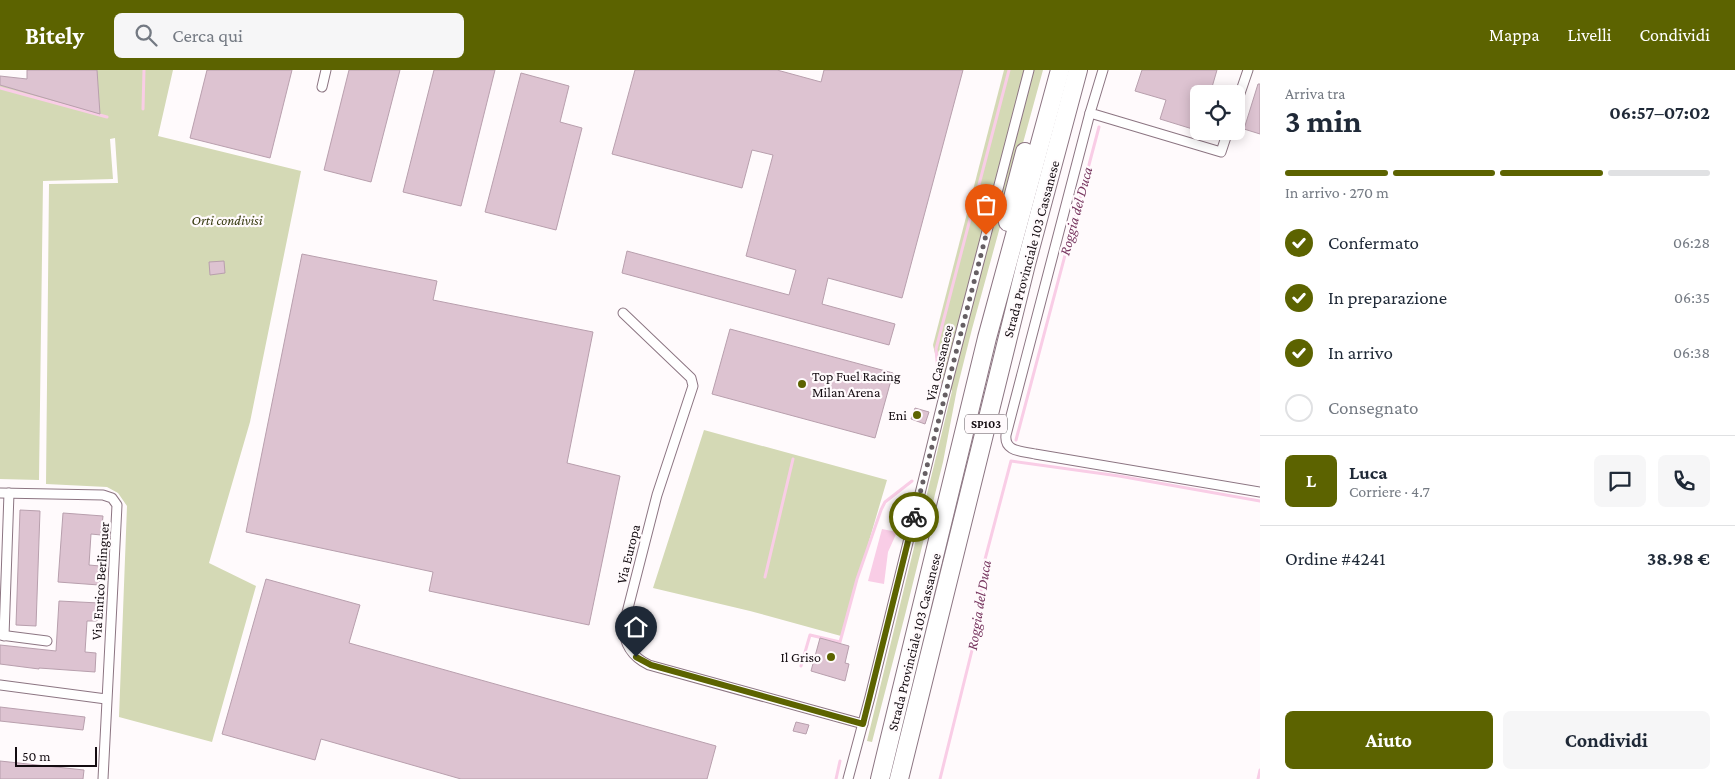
<!DOCTYPE html>
<html lang="it">
<head>
<meta charset="utf-8">
<style>
	:root { --surface:#fff; --page:#f6f6f7; --text:#1f2937; --muted:#747a83; --line:#e0e1e3; --accent:#5c6300 }
	body { margin:0; font-family:"Crimson Pro",serif; background:var(--page); color:var(--text); height:100vh; display:flex; flex-direction:column; font-size:19px; white-space:nowrap }
	* { box-sizing:border-box; margin:0 }
	p { font-size:16px; color:var(--muted) }
	.icon { flex:none; width:28px; height:28px; fill:none; stroke:currentColor; stroke-width:2; stroke-linecap:round; stroke-linejoin:round }
	.map { position:relative; flex:1; overflow:hidden }
	.side { display:flex; flex-direction:column; background:var(--surface); width:475px }
	.side>* { flex:none }
	.controls { position:absolute; left:1190px; top:15px; display:grid; gap:10px }
	.controls a { display:grid; place-items:center; width:55px; height:55px; border-radius:8px; background:var(--surface); box-shadow:0 2px 12px #0003; font-size:25px }
	.scale { position:absolute; left:15px; bottom:12px; width:82px; box-sizing:border-box; padding-left:5px; border:2px solid #140c11; border-top:0; font-size:14px; line-height:18px; white-space:nowrap; color:#140c11; -webkit-text-stroke:4px #fffafc; paint-order:stroke }
	.pin { position:absolute; display:grid; place-items:center; width:42px; height:42px; color:#fff; margin:-51px -21px; border-radius:50% 50% 50% 0; rotate:-45deg; box-shadow:0 0 5px #0007 }
	.pin .icon { rotate:45deg }
	.courier { position:absolute; display:grid; place-items:center; width:50px; height:50px; margin:-25px; border:4px solid #5c6300; border-radius:50%; background:#fff; color:#222; box-shadow:0 1px 6px #0007 }
	.summary em { font-style:normal; font-weight:700 }
	.summary div { display:flex; flex-direction:column-reverse }
	.summary { display:flex; align-items:center; justify-content:space-between; height:85px; padding:0 25px }
	h1 { font-size:32px; font-weight:700; line-height:38px }
	.bar { display:grid; grid-template-columns:repeat(4,1fr); gap:8px 5px; align-content:center; height:60px; padding:0 25px }
	.bar i { height:6px; border-radius:4px; background:var(--line) }
	.bar .current { background:var(--accent) }
	.bar p { grid-column:span 4 }
	.line { display:flex; align-items:center; gap:12px; padding:0 25px; border-top:1px solid var(--line) }
	.line div { flex:1 }
	.round { display:grid; place-items:center; flex:none; width:52px; height:52px; border-radius:8px; background:var(--page) }
	ol { padding:0 25px; list-style:none }
	li { display:flex; align-items:center; gap:15px; height:55px }
	li p { margin-inline-start:auto }
	li .icon { padding:5px; border-radius:50%; background:var(--accent); color:#fff; stroke-width:4 }
	li:last-child { color:var(--muted) }
	li i { width:28px; height:28px; border:2px solid var(--line); border-radius:50% }
	.action { display:flex; gap:10px; margin-top:auto; padding:10px 25px }
	.action a { flex:1; height:58px; border-radius:8px; background:var(--accent); color:#fff; font-size:20px; font-weight:700; line-height:58px; text-align:center }
	.action a+a { background:var(--page); color:var(--text) }
	header { display:flex; align-items:center; gap:30px; box-sizing:border-box; height:70px; padding:0 25px; background:var(--accent); color:#fff }
	header strong { font-size:24px }
	nav { display:flex; gap:28px; margin-inline-start:auto; font-size:18px }
	.search { width:350px; height:45px; background:var(--page); display:flex; align-items:center; gap:12px; box-sizing:border-box; padding:0 18px; border-radius:8px; color:var(--muted); font-size:19px }
	main { display:flex; flex:1; min-height:0 }
	.map>svg:first-child { display:block }
</style>
</head>
<body>
<header>
<strong>Bitely</strong>
<div class="search"><svg class="icon" aria-label="search" viewBox="0 0 24 24"><circle cx="10" cy="10" r="6"/><path d="M15 15l6 6"/></svg>Cerca qui</div>
<nav><a>Mappa</a><a>Livelli</a><a>Condividi</a></nav>
</header>
<main>
<div class="map">
<svg width="1260" height="709" viewBox="0 0 1260 709">
	<rect width="100%" height="100%" fill="#fffafc"/>
	<g fill="#d4d9b5">
		<polygon points="97,0 173,0 158,66 301,101 250,352 209,493 256,516 212,672 119,647 127,436 118,423 107,417 46,414 49,114 118,113 115,68 110,69 113,109 43,111 39,410 0,409 0,15 59,31"/>
		<polygon points="1004,0 1025,0 942,314 933,275"/>
		<polygon points="1034,0 1043,0 972,259 957,319 943,392 905,545 872,672 867,671 952,321 949,315"/>
		<polygon points="704,360 887,410 841,566 750,541 653,518"/>
	</g>
	<polygon fill="#f9cde6" points="882,459 897,462 888,482 884,514 868,511"/>
	<g fill="none" stroke-linecap="round" stroke-linejoin="round">
		<g stroke="#f9cde6" stroke-width="3">
			<polyline points="0,18 107,47"/>
			<polyline points="143,39 144,0"/>
			<polyline points="939,313 936,279 1009,0"/>
			<polyline points="1016,370 1099,57"/>
			<polyline points="765,507 793,389"/>
			<polyline points="801,596 810,565 840,572 857,509 881,440 885,432 912,411"/>
			<polyline points="836,709 840,691"/>
			<polyline points="940,709 978,556 983,497 1011,391 1119,406 1260,431"/>
			<polyline points="1258,709 1260,700"/>
		</g>
	</g>
	<g fill="#ddc3d1" stroke="#b89fad">
		<polygon points="27,0 97,0 100,44 0,15 0,6 27,9"/>
		<polygon points="207,0 292,0 270,88 190,68"/>
		<polygon points="349,0 400,0 371,112 324,100"/>
		<polygon points="434,0 495,0 461,136 403,122"/>
		<polygon points="635,0 777,0 821,12 824,0 963,0 902,228 828,208 822,234 895,254 889,275 622,203 627,181 789,225 796,200 746,186 773,85 752,80 742,118 612,84"/>
		<polygon points="1142,0 1217,0 1210,24 1199,24 1199,61 1160,49 1166,30 1135,21"/>
		<polygon points="521,3 569,16 560,52 582,58 556,160 485,142"/>
		<polygon points="1258,14 1260,14 1260,64 1244,59"/>
		<polygon points="302,184 437,211 433,230 593,262 567,393 620,406 589,555 429,521 433,502 246,462"/>
		<polygon points="224,191 225,203 210,205 209,192"/>
		<polygon points="730,259 893,303 875,368 712,324"/>
		<polygon points="915,338 929,342 925,354 911,349"/>
		<polygon points="20,440 40,441 36,556 16,555"/>
		<polygon points="63,443 103,446 101,465 91,464 89,495 100,496 99,515 58,512"/>
		<polygon points="266,509 360,535 349,573 716,676 707,709 461,709 321,669 315,690 222,664"/>
		<polygon points="59,531 99,533 97,551 87,551 85,582 96,583 95,602 39,598 39,599 0,594 0,575 56,581"/>
		<polygon points="820,568 849,576 845,593 849,594 845,611 811,601"/>
		<polygon points="0,637 85,647 83,660 0,651"/>
		<polygon points="796,652 809,655 806,664 793,661"/>
		<polygon points="0,691 84,700 83,709 0,709"/>
	</g>
	<g fill="none" stroke-linecap="round" stroke-linejoin="round">
		<g stroke="#8c7582" stroke-width="11">
			<g id="street">
				<polyline points="1103,0 1090,43 1221,82 1228,61"/>
				<polyline points="322,17 326,0"/>
				<polyline points="1236,35 1248,0"/>
				<path d="M 1090,43 L 1006,365 C 1004,382 1022,381 1035,384 L 1260,422"/>
				<path d="M 623,243 L 691,308 L 693,316 L 657,425 L 624,554 C 623,573 632,587 649,595 L 863,654"/>
				<polyline points="0,423 103,425 112,428 117,435 103,709"/>
				<polyline points="0,565 47,571"/>
				<polyline points="4,566 9,423"/>
				<polyline points="0,615 106,629"/>
				<polyline points="848,709 870,627 943,330 1029,0"/>
			</g>
		</g>
		<g stroke="#8c7582" stroke-width="20">
			<g id="highway">
				<polyline points="1008,152 1013,128 1025,82"/>
				<polyline points="880,709 987,268 1060,0"/>
				<polyline points="899,709 1026,194 1078,0"/>
			</g>
		</g>
		<use href="#street" stroke="#fff" stroke-width="9"/>
		<use href="#highway" stroke="#fff" stroke-width="18"/>
	</g>
	<g fill="none" stroke-linecap="round" stroke-linejoin="round">
		<polyline stroke="#665f63" stroke-width="5" stroke-dasharray="0 9" points="914,447 986,165"/>
		<polyline stroke="#5c6300" stroke-width="6" points="636,587 651,595 863,654 914,447"/>
	</g>
	<g fill="#5c6300" stroke="#fffafc" stroke-width="2">
		<circle cx="802" cy="314" r="5"/>
		<circle cx="917" cy="345" r="5"/>
		<circle cx="831" cy="587" r="5"/>
	</g>
	<g text-anchor="middle" stroke-width="4.5" stroke-linejoin="round" paint-order="stroke">
		<rect fill="#fffafc" stroke="#5a5358" stroke-width="1" x="965" y="344.5" width="42" height="19" rx="4"/>
		<g font-size="12" font-weight="bold" fill="#140c11">
			<text x="986" y="358">SP103</text>
		</g>
		<g font-size="14" font-style="italic" fill="#363a0f" stroke="#fffafc">
			<text x="227" y="155">Orti condivisi</text>
		</g>
		<g font-size="14" fill="#140c11" stroke="#fffafc">
			<text transform="translate(1031 179) rotate(-75)" y="5">Strada Provinciale 103 Cassanese</text>
			<text transform="translate(939 293) rotate(-76)" y="5">Via Cassanese</text>
			<text transform="translate(628 484) rotate(-76)" y="5">Via Europa</text>
			<text transform="translate(100 511) rotate(-86)" y="5">Via Enrico Berlinguer</text>
			<text transform="translate(914 572) rotate(-76)" y="5">Strada Provinciale 103 Cassanese</text>
		</g>
		<g font-size="14" fill="#140c11" stroke="#fffafc" text-anchor="end">
			<text x="812" y="311" text-anchor="start">Top Fuel Racing<tspan x="812" dy="16">Milan Arena</tspan></text>
			<text x="907" y="350">Eni</text>
			<text x="821" y="592">Il Griso</text>
		</g>
		<g font-size="15" font-style="italic" fill="#783760" stroke="#fffafc">
			<text transform="translate(1076 141) rotate(-75)" y="5">Roggia del Duca</text>
			<text transform="translate(979 535) rotate(-81)" y="5">Roggia del Duca</text>
		</g>
	</g>
</svg>
<div class="controls">
<a><svg class="icon" aria-label="locate" viewBox="0 0 24 24"><circle cx="12" cy="12" r="6"/><path d="M12 2v4M12 18v4M2 12h4M18 12h4"/></svg></a>
</div>
<div class="scale">50 m</div>
<div class="pin" style="left:986px;top:165px;background:#ea580c"><svg class="icon" aria-label="bag" viewBox="0 0 24 24"><path d="M5 8h14l-1 12H6zM9 8a3 3 0 0 1 6 0"/></svg></div>
<div class="pin" style="left:636px;top:587px;background:#1f2937"><svg class="icon" aria-label="home" viewBox="0 0 24 24"><path d="M3 11l9-7 9 7M6 9v11h12V9"/></svg></div>
<div class="courier" style="left:914px;top:447px"><svg class="icon" aria-label="bike" viewBox="0 0 24 24"><circle cx="6" cy="16" r="4"/><circle cx="18" cy="16" r="4"/><path d="M6 16l4-8h5l3 8M10 8l3 8H6M13 5h3"/></svg></div>
</div>
<section class="side">
<div class="summary"><div><h1>3 min</h1><p>Arriva tra</p></div><em>06:57–07:02</em></div>
<div class="bar"><i class="current"></i><i class="current"></i><i class="current"></i><i></i><p>In arrivo · 270 m</p></div>
<ol>
<li><svg class="icon" aria-label="check" viewBox="0 0 24 24"><path d="M5 12l5 5 9-10"/></svg>Confermato<p>06:28</p></li>
<li><svg class="icon" aria-label="check" viewBox="0 0 24 24"><path d="M5 12l5 5 9-10"/></svg>In preparazione<p>06:35</p></li>
<li><svg class="icon" aria-label="check" viewBox="0 0 24 24"><path d="M5 12l5 5 9-10"/></svg>In arrivo<p>06:38</p></li>
<li><i></i>Consegnato</li>
</ol>
<div class="line" style="height:90px"><b class="round" style="background:var(--accent);color:#fff">L</b><div><b>Luca</b><p>Corriere · 4.7</p></div><a class="round"><svg class="icon" aria-label="chat" viewBox="0 0 24 24"><path d="M4 5h16v11H9l-5 4z"/></svg></a><a class="round"><svg class="icon" aria-label="phone" viewBox="0 0 24 24"><path d="M5 4h4l2 5-3 2q2 4 5 5l2-3 5 2v4C11 20 4 13 5 4z"/></svg></a></div>
<div class="line" style="height:65px"><div>Ordine #4241</div><b>38.98 €</b></div>
<div class="action"><a>Aiuto</a><a>Condividi</a></div>
</section>
</main>
</body>
</html>
